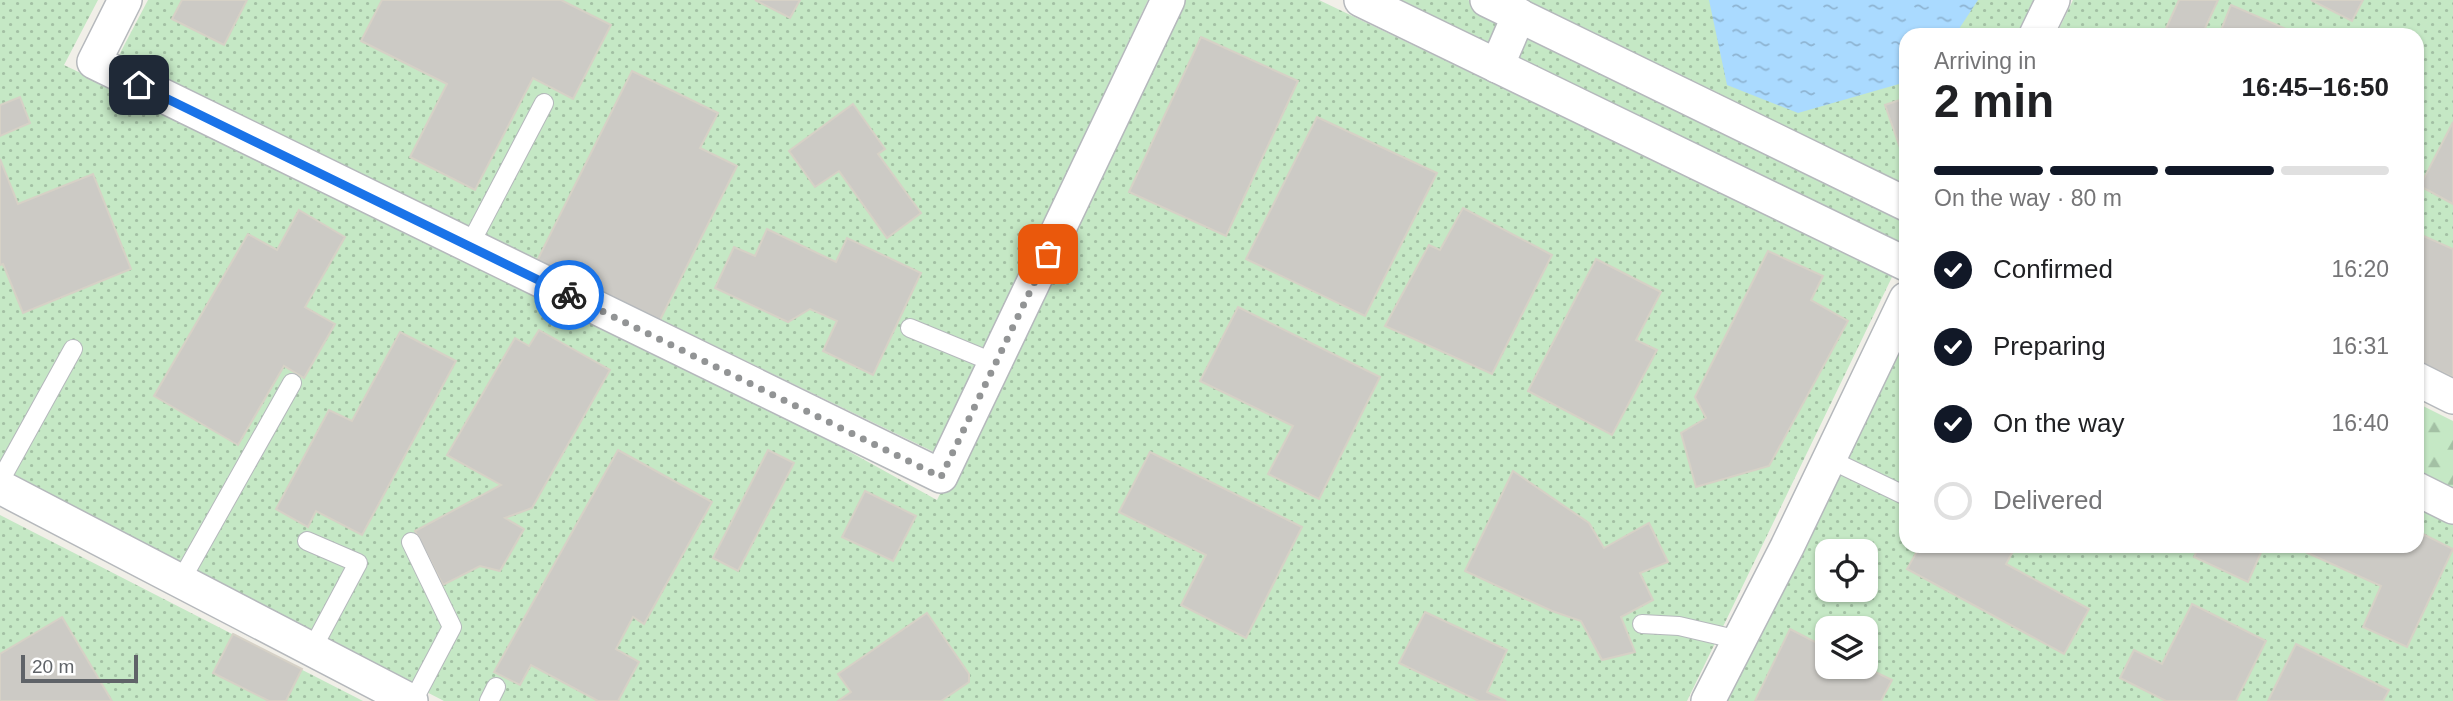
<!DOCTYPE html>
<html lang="en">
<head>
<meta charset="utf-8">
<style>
	:root { --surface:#fff; --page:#f6f6f6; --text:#202124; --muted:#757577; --line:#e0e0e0; --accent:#111827 }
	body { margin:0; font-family:Helvetica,sans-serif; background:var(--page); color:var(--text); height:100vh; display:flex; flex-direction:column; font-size:26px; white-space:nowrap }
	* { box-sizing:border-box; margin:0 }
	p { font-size:23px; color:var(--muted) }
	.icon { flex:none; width:38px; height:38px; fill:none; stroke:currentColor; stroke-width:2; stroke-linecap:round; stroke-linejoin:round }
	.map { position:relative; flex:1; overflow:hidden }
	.sheet { position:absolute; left:1899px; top:28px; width:525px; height:525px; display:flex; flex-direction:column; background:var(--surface); border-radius:21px; box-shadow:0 2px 5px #0004 }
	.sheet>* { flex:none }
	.controls { position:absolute; left:1815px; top:539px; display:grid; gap:14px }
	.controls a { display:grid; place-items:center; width:63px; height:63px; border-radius:14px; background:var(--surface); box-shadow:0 2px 5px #0004; font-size:35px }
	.scale { position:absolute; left:21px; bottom:18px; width:117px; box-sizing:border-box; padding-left:7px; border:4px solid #5f6368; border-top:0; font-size:19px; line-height:24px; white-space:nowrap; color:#5f6368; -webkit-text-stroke:5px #fff; paint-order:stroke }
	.pin { position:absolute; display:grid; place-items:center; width:60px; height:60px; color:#fff; margin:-30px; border-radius:14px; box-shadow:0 4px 10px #0006 }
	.courier { position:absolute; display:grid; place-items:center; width:70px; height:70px; margin:-35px; border:5px solid #1a73e8; border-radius:50%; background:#fff; color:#222; box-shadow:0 2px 9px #0007 }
	.headline em { font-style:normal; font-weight:700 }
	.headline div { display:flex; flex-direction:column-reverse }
	.headline { display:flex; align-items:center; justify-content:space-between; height:119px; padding:0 35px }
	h1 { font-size:46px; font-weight:700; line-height:52px }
	.bar { display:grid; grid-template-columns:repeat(4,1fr); gap:10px 7px; align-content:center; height:84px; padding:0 35px }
	.bar i { height:9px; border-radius:5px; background:var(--line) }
	.bar .selected { background:var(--accent) }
	.bar p { grid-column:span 4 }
	ol { padding:0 35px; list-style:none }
	li { display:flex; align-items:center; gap:21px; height:77px }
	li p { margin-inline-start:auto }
	li .icon { padding:7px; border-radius:50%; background:var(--accent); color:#fff; stroke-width:4 }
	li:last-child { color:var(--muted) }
	li i { width:38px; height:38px; border:4px solid var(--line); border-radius:50% }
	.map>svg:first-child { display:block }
</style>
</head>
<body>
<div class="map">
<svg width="2453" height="701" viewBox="0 0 2453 701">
	<defs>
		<pattern id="green-dots" width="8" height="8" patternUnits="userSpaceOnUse" patternTransform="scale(1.75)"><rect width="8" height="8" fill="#c5e8c5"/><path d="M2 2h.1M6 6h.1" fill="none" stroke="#a3c0a4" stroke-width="1.8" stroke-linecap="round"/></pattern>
		<pattern id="forest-firs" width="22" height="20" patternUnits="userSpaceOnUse" patternTransform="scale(1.75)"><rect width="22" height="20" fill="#c5e8c5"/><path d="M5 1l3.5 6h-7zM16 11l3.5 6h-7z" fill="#a3c0a4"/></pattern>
		<pattern id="water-ripples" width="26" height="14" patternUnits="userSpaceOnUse" patternTransform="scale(1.75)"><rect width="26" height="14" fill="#aadaff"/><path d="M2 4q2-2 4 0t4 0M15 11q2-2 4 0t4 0" fill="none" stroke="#8eb4d2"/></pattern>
	</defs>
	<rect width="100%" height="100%" fill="#f1efe8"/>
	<g fill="url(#green-dots)" fill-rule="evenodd">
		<polygon points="0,0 98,0 64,65 731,386 937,500 1186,0 1319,0 1893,275 1687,701 444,701 98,522 0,468"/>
		<polygon points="148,0 1148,0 936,453 118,57"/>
		<polygon points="1381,0 1468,0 1906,212 1906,254"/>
		<polygon points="1515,0 2037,0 2020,35 1906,35 1906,186"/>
		<polygon points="2073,0 2453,0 2453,386 2417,369 2417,35 2056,35"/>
		<path d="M 1906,334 L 1906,546 L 2417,546 L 2417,495 L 2453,513 L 2453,701 L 1726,701 ZM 1827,551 L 1866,551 L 1866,590 L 1827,590 ZM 1827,628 L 1866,628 L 1866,667 L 1827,667 Z"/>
		<polygon points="0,515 363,701 0,701"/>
	</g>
	<polygon fill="url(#forest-firs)" points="2417,403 2453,421 2453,489 2417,471"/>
	<polygon fill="url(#water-ripples)" points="1709,0 1978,0 1955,35 1906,35 1906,82 1798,113 1727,85"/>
	<g fill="#cccac5" stroke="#d6d1c6" stroke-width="2">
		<polygon points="182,0 247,0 224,45 172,19"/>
		<polygon points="382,0 561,0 611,25 573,99 533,78 475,190 410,157 447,84 361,41"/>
		<polygon points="755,0 800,0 790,18"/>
		<polygon points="2179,0 2218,0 2202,35 2163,35"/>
		<polygon points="2311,0 2363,0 2352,21"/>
		<polygon points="2231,5 2300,35 2219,35"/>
		<polygon points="1201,37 1298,81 1226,236 1129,192"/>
		<polygon points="632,71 718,113 700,148 737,166 659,322 537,261"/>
		<polygon points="20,97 30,123 0,136 0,105"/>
		<polygon points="1906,98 1906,165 1885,105"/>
		<polygon points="853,104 885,149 878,154 921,213 887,238 839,171 815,187 789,151"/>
		<polygon points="1317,117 1437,173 1365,316 1246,259"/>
		<polygon points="2453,122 2453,204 2420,186"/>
		<polygon points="0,159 18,204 93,174 131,269 23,313 3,264 0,265"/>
		<polygon points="1463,208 1552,255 1492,374 1385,326 1429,245 1440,250"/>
		<polygon points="299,210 345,237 305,307 335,324 304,378 284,366 238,445 154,396 248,234 277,250"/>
		<polygon points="767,229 836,262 847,238 921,273 873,375 823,351 837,321 810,309 788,322 715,288 734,247 755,256"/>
		<polygon points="2417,233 2453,249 2453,377 2417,361"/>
		<polygon points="1768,251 1823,276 1811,300 1848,321 1769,466 1696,487 1681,433 1706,418 1695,397"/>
		<polygon points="1596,259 1661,292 1636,340 1657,350 1612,435 1528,391"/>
		<polygon points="1238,307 1380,377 1319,499 1268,474 1293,426 1200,381"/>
		<polygon points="539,330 610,370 532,508 505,518 524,529 500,571 480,566 443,585 415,531 501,485 447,455 515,338 529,346"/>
		<polygon points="400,332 456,361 362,535 316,511 308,527 276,509 329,410 352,421"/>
		<polygon points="618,450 712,502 644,624 633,617 616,649 639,662 618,701 598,701 531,665 520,685 494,672"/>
		<polygon points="768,450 794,463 738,571 713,558"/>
		<polygon points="1150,452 1302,527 1246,638 1181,605 1206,555 1119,512"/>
		<polygon points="1513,471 1589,523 1604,548 1649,523 1668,562 1640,573 1653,600 1621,617 1635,652 1602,660 1581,621 1552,611 1465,571"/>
		<polygon points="865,491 916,516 893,561 842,537"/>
		<polygon points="2417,531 2453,549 2407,647 2363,627 2381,586 2292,546 2417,546"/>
		<polygon points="1920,546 2016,546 2006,564 2089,609 2064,654 1907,569"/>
		<polygon points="2199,546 2264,546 2248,582 2194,557"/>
		<polygon points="2192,604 2266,641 2236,701 2166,701 2120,678 2134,650 2162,664"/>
		<polygon points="1425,612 1507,650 1487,692 1506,701 1479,701 1399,663"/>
		<polygon points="927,613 969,674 969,682 941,701 838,701 851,692 838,674"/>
		<polygon points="62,617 112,701 0,701 0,654"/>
		<polygon points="1790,629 1827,648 1827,667 1865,667 1892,680 1881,701 1755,701"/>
		<polygon points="233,634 302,669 286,701 269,701 213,673"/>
		<polygon points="2296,644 2389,690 2383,701 2268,701"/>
	</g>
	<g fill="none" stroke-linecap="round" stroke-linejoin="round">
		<g stroke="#b5b8bc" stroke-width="20">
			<g id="lane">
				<polyline points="469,246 544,103"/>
				<polyline points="910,328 995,363"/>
				<polyline points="1829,459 1906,496"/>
				<polyline points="0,481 73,349"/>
				<polyline points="307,541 358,563 311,651"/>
				<polyline points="411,542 452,627 413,701"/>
				<polyline points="180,582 292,383"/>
				<polyline points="1642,624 1679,626 1739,640"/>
				<polyline points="489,701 496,687"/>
			</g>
		</g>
		<g stroke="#b5b8bc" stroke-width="36">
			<g id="street">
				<polyline points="125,0 94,62 941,476 1168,0"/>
				<polyline points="1361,0 1906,264"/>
				<polyline points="1487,0 1906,204"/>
				<polyline points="2036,35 2053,0"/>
				<polyline points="1497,66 1519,15"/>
				<polyline points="2417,379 2453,397"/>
				<polyline points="0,487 411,701"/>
				<polyline points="2417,489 2453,507"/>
				<polyline points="1708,701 1787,547 1906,299"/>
			</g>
		</g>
		<use href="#lane" stroke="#fff" stroke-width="18"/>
		<use href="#street" stroke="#fff" stroke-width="33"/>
	</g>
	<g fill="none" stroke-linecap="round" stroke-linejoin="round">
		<polyline stroke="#929495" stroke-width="7" stroke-dasharray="0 12.6" points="569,295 941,477 1048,254"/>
		<polyline stroke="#1a73e8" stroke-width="9" points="139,85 569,295"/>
	</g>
</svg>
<div class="controls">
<a><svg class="icon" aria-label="locate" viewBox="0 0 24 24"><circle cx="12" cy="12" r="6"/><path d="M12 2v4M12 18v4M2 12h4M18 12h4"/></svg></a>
<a><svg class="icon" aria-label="layers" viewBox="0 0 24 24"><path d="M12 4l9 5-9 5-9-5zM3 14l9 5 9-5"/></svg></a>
</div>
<div class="scale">20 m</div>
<div class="pin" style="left:1048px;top:254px;background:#ea580c"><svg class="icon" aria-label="bag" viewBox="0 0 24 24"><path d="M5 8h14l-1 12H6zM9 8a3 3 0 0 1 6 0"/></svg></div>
<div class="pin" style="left:139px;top:85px;background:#1f2937"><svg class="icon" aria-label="home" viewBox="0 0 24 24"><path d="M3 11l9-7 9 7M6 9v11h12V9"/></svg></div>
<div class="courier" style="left:569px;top:295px"><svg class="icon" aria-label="bike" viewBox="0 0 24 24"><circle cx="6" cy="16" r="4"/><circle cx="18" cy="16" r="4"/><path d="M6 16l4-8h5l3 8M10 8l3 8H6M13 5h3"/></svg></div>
<section class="sheet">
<div class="headline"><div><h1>2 min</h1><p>Arriving in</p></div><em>16:45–16:50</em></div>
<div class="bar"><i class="selected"></i><i class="selected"></i><i class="selected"></i><i></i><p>On the way · 80 m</p></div>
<ol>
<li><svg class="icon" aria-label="check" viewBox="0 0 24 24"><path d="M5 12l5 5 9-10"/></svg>Confirmed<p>16:20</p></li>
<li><svg class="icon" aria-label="check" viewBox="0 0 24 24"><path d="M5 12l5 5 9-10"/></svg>Preparing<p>16:31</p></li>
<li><svg class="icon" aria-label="check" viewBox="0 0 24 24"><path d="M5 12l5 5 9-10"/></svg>On the way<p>16:40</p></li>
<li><i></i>Delivered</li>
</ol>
</section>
</div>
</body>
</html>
